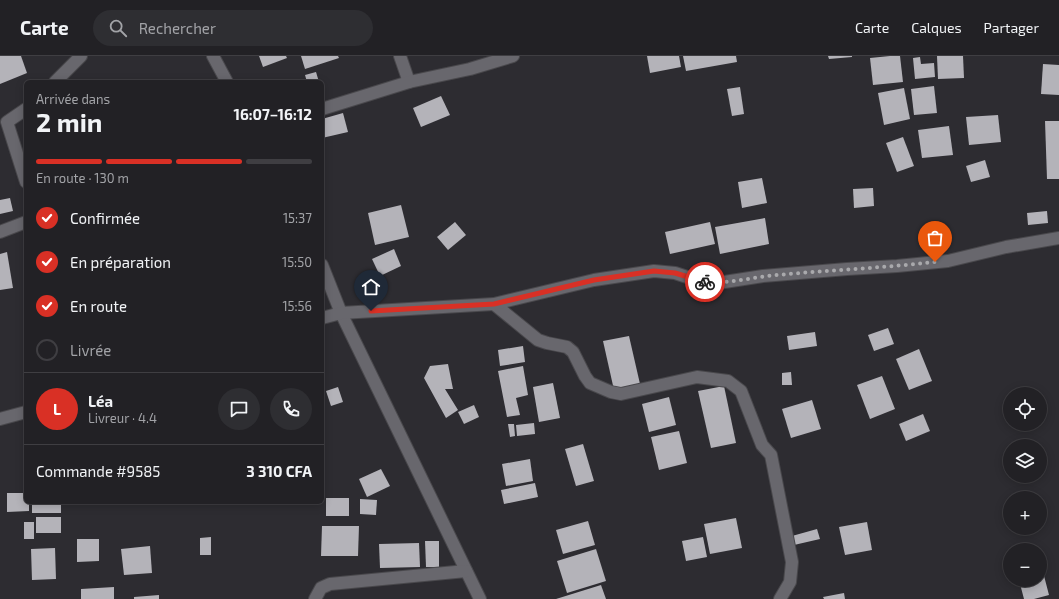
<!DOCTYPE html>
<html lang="fr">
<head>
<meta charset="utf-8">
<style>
	:root { --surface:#222125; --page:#2e2e32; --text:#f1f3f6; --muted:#a2a3a7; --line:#3f3e42; --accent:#d93025 }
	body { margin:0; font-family:"Exo 2",sans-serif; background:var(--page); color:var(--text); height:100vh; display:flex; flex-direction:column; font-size:15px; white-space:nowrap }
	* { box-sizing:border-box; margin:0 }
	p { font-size:13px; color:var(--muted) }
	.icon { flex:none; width:22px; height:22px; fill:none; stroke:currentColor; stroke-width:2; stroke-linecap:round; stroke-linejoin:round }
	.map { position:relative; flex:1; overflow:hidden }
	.drawer { position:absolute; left:24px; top:24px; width:300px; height:424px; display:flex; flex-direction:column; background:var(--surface); border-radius:6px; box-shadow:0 2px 10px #0003,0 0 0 1px var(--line) }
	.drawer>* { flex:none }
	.controls { position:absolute; left:1003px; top:331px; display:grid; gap:8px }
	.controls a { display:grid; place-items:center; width:44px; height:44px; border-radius:50%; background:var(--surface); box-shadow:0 2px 10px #0003,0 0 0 1px var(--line); font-size:20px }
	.pin { position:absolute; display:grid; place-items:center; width:34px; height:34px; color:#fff; margin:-41px -17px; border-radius:50% 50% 50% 0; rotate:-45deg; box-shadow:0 0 4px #0007 }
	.pin .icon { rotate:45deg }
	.courier { position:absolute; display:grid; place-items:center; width:40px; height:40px; margin:-20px; border:3px solid #d93025; border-radius:50%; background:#fff; color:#222; box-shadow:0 1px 5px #0007 }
	.head em { font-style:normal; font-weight:700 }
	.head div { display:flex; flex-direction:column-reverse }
	.head { display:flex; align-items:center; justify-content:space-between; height:68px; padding:0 12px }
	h1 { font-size:26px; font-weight:700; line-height:30px }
	.bar { display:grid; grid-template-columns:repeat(4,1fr); gap:6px 4px; align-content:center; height:48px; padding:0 12px }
	.bar i { height:5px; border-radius:3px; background:var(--line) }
	.bar .current { background:var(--accent) }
	.bar p { grid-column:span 4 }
	.line { display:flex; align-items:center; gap:10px; padding:0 12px; border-top:1px solid var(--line) }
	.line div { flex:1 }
	.round { display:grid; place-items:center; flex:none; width:42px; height:42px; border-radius:21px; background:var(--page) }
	ol { padding:0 12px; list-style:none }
	li { display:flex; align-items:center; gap:12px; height:44px }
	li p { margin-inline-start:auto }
	li .icon { padding:4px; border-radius:50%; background:var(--accent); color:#fff; stroke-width:4 }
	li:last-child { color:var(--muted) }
	li i { width:22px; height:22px; border:2px solid var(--line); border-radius:50% }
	header { display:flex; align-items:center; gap:24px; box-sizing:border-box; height:56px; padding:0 20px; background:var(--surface); border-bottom:1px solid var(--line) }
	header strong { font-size:19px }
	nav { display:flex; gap:22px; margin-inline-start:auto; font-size:14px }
	.search { width:280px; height:36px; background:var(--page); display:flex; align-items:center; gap:10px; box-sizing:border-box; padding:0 14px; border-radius:22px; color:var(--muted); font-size:15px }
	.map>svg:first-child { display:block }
</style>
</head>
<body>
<header>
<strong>Carte</strong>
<div class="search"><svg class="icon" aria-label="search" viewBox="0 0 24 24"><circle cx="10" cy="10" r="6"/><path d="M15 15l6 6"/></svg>Rechercher</div>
<nav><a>Carte</a><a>Calques</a><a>Partager</a></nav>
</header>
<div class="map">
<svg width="1059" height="543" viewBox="0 0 1059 543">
	<rect width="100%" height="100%" fill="#2d2c31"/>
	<g fill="#b4b3b9">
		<polygon points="0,0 21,0 27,17 0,28"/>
		<polygon points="259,0 286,0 287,2 263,11"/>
		<polygon points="301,0 338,0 339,2 305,13"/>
		<polygon points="647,0 679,0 681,11 650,17"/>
		<polygon points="683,0 736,0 737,6 686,15"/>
		<polygon points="828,0 852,0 852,1 829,3"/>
		<polygon points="890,0 900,0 903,26 873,29 870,2"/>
		<polygon points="937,0 963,0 964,22 938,23"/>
		<polygon points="920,1 921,8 934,7 935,21 915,23 913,2"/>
		<polygon points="1043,8 1059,9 1059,39 1041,38"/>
		<polygon points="316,16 319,26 307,26 305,19"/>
		<polygon points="934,30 937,57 914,59 911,33"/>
		<polygon points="740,31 744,58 732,60 727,33"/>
		<polygon points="904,32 910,63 884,69 878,37"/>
		<polygon points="441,40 450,59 421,71 413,52"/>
		<polygon points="343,57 348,76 322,82 322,63"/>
		<polygon points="998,59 1001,86 969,89 966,61"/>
		<polygon points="1045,65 1059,65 1059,123 1047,123"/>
		<polygon points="949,70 953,99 922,102 918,74"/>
		<polygon points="903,81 914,110 897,116 886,87"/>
		<polygon points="985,104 990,121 971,126 966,110"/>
		<polygon points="762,122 767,147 742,152 738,126"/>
		<polygon points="873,132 874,150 854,152 853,133"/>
		<polygon points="10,142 13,155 0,158 0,144"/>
		<polygon points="401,149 409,181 375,189 368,157"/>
		<polygon points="1047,155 1048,167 1028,169 1027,157"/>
		<polygon points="765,162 769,188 720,198 715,171"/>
		<polygon points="455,166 466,179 448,194 437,181"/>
		<polygon points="710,166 715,188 670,198 665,176"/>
		<polygon points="394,193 401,210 380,220 372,203"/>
		<polygon points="7,196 13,232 0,234 0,198"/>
		<polygon points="888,272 894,288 874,295 868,279"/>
		<polygon points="815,276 817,290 789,294 787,280"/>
		<polygon points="629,280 640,328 614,334 603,285"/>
		<polygon points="523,290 525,306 500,310 498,294"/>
		<polygon points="919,293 932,325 909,334 896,303"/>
		<polygon points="448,308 453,333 445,333 458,354 446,362 424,322 430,310"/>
		<polygon points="523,310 528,339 516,342 520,359 507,361 498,315"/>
		<polygon points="791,316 792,329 782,329 782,317"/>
		<polygon points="882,320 895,353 870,363 857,329"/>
		<polygon points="553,327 560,362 539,366 533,331"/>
		<polygon points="724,330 736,387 711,392 698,335"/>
		<polygon points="338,331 343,346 331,350 326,335"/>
		<polygon points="669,341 676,369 649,376 642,348"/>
		<polygon points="812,344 821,373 791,382 782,353"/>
		<polygon points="474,349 479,361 464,368 458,356"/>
		<polygon points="923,358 930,375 906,385 899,368"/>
		<polygon points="534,367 535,378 517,380 516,369"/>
		<polygon points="508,368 514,368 515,380 510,381"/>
		<polygon points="679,375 687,407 659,414 651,381"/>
		<polygon points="583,388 594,425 576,430 565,393"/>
		<polygon points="530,403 533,425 506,430 502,408"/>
		<polygon points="381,413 390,430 367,441 359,423"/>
		<polygon points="535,427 538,441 504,448 501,434"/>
		<polygon points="7,437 26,437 26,446 29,446 29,455 7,456"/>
		<rect x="326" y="442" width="23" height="18"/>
		<polygon points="360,443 377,444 376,459 360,458"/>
		<rect x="32" y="446" width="29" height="11"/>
		<rect x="36" y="461" width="25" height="16"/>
		<polygon points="736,462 742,492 710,498 704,468"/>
		<polygon points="588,465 595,489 563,498 556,474"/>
		<rect x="24" y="466" width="10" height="17"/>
		<polygon points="867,466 872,494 845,499 839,471"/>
		<polygon points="322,470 359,470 358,500 321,500"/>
		<polygon points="817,473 820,483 794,489 792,480"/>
		<polygon points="211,481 211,499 200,499 200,482"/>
		<polygon points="703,481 707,501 686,505 682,485"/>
		<polygon points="77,483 99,483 99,505 77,506"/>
		<polygon points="425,485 439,485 439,511 426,511"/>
		<polygon points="419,487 420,511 380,512 379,488"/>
		<polygon points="150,490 152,517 124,519 121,493"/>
		<polygon points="55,492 56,523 32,524 31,493"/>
		<polygon points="596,493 606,525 567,537 557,505"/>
		<polygon points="1042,512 1049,539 1034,543 1024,543 1019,524 1040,524 1040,513"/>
		<polygon points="601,529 606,543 556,543"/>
		<polygon points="114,531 114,543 81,543 81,533"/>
		<polygon points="844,537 845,543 824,543 823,541"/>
		<polygon points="159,539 159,543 134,543 134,541"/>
	</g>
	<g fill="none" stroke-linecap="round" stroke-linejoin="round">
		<g stroke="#49484c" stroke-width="14">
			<g id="minor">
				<polyline points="213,0 227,26"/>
				<polyline points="400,0 409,26"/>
				<polyline points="55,26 81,0"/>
				<polyline points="26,53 7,66 26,126"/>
				<polyline points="322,53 409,26 470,13 513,0"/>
				<polyline points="0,176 26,166"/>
				<polyline points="322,209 341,257 480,543"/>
				<polyline points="494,248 538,284 547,287 567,291 573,296 585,320 590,327 611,336 621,338 697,321 728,325 741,335 762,389 771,399 792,506 790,526 780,543"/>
				<polyline points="322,262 341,257 494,248 594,224 654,215 675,217 702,226 718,227 763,220 847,213 897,210 948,205 1006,191 1059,182"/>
				<polyline points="0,363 26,356"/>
				<polyline points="315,543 321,532 330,528 466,515"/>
			</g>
		</g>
		<use href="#minor" stroke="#68676d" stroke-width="12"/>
	</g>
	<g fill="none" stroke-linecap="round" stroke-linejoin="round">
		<path stroke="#a9a9ac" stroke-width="4" stroke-dasharray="0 7.2" d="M 705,226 C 729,228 753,221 777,219 C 830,214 883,212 935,206"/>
		<polyline stroke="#d93025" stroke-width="5" points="371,255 494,248 594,224 654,215 675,217 705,226"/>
	</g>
</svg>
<div class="controls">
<a><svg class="icon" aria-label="locate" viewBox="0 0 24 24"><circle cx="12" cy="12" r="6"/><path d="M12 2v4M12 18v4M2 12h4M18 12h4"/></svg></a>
<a><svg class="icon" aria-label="layers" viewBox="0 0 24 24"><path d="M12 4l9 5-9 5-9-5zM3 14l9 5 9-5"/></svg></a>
<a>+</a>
<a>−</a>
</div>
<div class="pin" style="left:935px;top:206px;background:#ea580c"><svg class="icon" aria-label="bag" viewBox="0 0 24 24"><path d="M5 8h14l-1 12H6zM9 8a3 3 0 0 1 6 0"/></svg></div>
<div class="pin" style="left:371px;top:255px;background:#1f2937"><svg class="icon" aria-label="home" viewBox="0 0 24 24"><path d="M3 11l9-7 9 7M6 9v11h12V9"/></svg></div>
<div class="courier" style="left:705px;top:226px"><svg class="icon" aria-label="bike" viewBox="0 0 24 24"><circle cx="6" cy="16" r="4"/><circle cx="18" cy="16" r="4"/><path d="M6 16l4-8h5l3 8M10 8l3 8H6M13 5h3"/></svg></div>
<section class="drawer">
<div class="head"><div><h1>2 min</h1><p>Arrivée dans</p></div><em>16:07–16:12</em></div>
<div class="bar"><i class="current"></i><i class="current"></i><i class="current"></i><i></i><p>En route · 130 m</p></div>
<ol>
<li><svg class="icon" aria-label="check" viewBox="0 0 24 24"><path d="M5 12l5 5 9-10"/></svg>Confirmée<p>15:37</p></li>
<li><svg class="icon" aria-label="check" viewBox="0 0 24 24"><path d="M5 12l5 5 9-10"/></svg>En préparation<p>15:50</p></li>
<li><svg class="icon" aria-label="check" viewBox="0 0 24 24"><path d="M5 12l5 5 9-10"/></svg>En route<p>15:56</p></li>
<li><i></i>Livrée</li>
</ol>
<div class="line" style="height:72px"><b class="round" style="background:var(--accent);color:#fff">L</b><div><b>Léa</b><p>Livreur · 4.4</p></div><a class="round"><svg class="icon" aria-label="chat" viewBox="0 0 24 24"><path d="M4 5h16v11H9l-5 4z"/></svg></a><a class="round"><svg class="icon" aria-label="phone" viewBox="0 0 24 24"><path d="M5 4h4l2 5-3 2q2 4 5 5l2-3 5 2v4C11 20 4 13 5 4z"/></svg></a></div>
<div class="line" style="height:52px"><div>Commande #9585</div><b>3 310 CFA</b></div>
</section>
</div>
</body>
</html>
